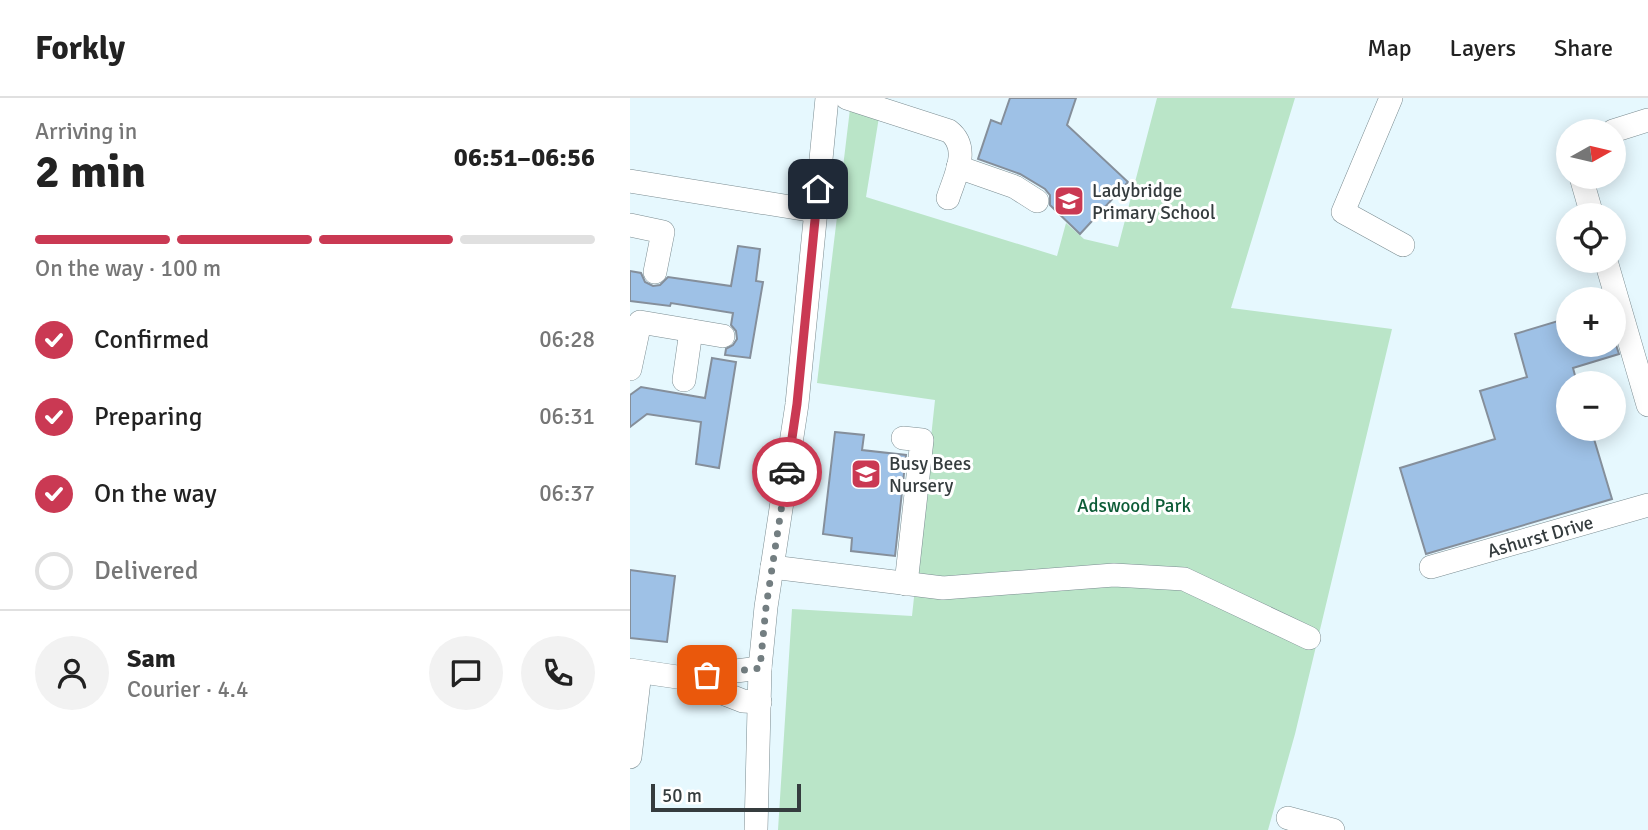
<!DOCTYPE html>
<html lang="en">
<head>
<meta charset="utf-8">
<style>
	:root { --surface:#fff; --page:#f2f2f2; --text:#222; --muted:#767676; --line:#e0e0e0; --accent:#ca3953 }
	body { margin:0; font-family:Signika,sans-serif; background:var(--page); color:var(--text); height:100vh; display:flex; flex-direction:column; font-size:26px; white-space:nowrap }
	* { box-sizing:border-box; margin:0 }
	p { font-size:23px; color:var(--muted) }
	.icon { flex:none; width:38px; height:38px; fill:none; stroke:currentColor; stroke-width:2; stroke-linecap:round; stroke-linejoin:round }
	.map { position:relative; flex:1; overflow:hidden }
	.side { display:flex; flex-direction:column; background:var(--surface); width:630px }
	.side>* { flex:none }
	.needle { width:46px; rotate:82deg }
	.tools { position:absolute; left:926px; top:21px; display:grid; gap:14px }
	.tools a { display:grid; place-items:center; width:70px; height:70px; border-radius:50%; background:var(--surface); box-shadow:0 4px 18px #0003; font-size:35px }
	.scale { position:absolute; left:21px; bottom:18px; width:150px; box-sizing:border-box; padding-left:7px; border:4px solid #353c3e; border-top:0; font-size:19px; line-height:24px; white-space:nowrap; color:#353c3e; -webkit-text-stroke:5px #fff; paint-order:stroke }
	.pin { position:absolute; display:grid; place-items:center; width:60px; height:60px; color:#fff; margin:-30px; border-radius:14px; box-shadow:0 4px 10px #0006 }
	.courier { position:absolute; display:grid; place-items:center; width:70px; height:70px; margin:-35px; border:5px solid #ca3953; border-radius:50%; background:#fff; color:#222; box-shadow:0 2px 9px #0007 }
	.head em { font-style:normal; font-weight:700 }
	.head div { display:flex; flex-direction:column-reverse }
	.head { display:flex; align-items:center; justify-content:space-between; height:119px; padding:0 35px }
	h1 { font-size:46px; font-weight:700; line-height:52px }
	.bar { display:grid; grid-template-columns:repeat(4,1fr); gap:10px 7px; align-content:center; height:84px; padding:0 35px }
	.bar i { height:9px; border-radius:5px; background:var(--line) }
	.bar .current { background:var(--accent) }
	.bar p { grid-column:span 4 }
	.line { display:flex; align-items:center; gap:18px; padding:0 35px; border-top:2px solid var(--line) }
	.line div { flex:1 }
	.round { display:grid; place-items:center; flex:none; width:74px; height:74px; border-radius:37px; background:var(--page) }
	ol { padding:0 35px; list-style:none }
	li { display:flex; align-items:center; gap:21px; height:77px }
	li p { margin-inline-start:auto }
	li .icon { padding:7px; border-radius:50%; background:var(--accent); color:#fff; stroke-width:4 }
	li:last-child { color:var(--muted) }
	li i { width:38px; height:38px; border:4px solid var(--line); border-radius:50% }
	header { display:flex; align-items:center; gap:42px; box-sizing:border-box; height:98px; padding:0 35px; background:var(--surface); border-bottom:2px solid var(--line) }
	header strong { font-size:33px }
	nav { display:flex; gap:38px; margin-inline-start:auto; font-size:24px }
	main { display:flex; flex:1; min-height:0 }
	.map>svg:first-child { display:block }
</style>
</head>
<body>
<header>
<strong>Forkly</strong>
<nav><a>Map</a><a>Layers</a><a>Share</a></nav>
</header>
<main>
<section class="side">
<div class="head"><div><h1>2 min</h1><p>Arriving in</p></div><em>06:51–06:56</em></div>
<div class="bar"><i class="current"></i><i class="current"></i><i class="current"></i><i></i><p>On the way · 100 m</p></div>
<ol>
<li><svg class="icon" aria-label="check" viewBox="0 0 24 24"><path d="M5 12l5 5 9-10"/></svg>Confirmed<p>06:28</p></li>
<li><svg class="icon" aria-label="check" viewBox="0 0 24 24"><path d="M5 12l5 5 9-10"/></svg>Preparing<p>06:31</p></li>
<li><svg class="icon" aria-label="check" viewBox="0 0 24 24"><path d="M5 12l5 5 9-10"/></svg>On the way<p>06:37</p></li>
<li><i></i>Delivered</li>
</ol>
<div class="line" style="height:126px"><a class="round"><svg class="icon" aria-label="person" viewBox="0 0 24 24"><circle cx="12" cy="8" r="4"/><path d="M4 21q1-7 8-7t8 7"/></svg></a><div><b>Sam</b><p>Courier · 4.4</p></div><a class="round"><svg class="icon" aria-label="chat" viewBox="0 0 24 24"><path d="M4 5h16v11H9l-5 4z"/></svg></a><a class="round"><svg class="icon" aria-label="phone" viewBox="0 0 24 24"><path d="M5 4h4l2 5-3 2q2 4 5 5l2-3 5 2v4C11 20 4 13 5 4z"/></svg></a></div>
</section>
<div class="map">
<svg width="1018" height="732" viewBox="0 0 1018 732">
	<rect width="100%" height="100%" fill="#e6f8fe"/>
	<polygon fill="#bae5c8" points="527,0 665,0 601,210 762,231 665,636 638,732 148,732 162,511 282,518 305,302 187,285 220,11 249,19 236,99 427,158 436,125 454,141 488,149"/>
	<g fill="#9ec1e6" stroke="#858f9b" stroke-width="2">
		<polygon points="380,0 446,0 437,27 498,84 450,136 420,107 420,97 415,91 390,76 348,61 361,22 371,26"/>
		<polygon points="108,148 130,151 126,183 133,184 120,260 95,257 96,251 103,247 107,241 106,233 101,227 103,215 41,205 40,208 0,203 0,173 11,175 15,184 23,188 30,187 38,179 101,188"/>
		<polygon points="938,220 938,247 986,247 989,256 943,270 947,285 938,285 938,331 961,331 982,401 796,456 770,370 865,341 850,293 897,279 885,236"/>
		<polygon points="82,260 106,264 89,370 66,366 71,324 17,316 0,329 0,297 11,289 75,300"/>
		<polygon points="205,334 234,337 232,352 276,357 265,458 221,453 222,440 193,436"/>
		<polygon points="0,472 45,478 37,544 0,540"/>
	</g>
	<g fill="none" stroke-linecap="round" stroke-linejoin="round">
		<g stroke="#7b8c91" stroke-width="24">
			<g id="minor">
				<path d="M 217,0 L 319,33 C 341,50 325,78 318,100"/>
				<polyline points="761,0 713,114 773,147"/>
				<polyline points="983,33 1018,22"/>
				<polyline points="328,69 385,89 407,103"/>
				<polyline points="951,79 962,117"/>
				<polyline points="0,83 185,113"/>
				<polyline points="0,127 33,134 25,174"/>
				<polyline points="976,163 1018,307"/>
				<polyline points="0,271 10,224 93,238"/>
				<polyline points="54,282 61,233"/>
				<polyline points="273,340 292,342 276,486"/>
				<polyline points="142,469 313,490 484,477 554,481 679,540"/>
				<polyline points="801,469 1018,407"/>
				<polyline points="0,572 54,580 113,603 130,604"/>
				<polyline points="57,579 130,570"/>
				<polyline points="0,659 10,574"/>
				<polyline points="658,720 703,732"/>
				<polyline points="126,732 130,570 136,509 167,306 197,0"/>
			</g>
		</g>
		<use href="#minor" stroke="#fff" stroke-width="23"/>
	</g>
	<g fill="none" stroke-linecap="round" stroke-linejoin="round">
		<polyline stroke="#737e81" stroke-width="7" stroke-dasharray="0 12.6" points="77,577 130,570 136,509 157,374"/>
		<polyline stroke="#ca3953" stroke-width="9" points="157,374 167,306 188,91"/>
	</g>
	<defs>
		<g id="school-square" transform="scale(1.575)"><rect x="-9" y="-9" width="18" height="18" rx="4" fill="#ca3953" stroke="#fff"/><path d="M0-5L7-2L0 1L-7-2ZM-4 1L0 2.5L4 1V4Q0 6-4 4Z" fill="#fff"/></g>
	</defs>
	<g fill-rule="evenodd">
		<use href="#school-square" x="439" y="103"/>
		<use href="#school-square" x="236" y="376"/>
	</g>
	<g text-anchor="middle" stroke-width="6" stroke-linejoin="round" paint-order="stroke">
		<g font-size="19" fill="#353c3e" stroke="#fff" text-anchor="start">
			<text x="462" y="99">Ladybridge<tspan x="462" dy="22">Primary School</tspan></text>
			<text x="259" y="372">Busy Bees<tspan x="259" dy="22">Nursery</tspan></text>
		</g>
		<g font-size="19" fill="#0d5c37" stroke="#fff">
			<text x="504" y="414">Adswood Park</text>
		</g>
		<g font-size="19" fill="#353c3e" stroke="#fff">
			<text transform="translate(910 438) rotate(-16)" y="7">Ashurst Drive</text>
		</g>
	</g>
</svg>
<div class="tools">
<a><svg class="needle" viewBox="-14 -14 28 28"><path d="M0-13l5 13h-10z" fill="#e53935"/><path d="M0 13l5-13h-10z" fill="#767676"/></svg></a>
<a><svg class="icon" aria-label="locate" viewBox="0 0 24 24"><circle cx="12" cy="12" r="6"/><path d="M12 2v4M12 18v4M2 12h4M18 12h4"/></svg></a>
<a>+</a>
<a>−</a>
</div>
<div class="scale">50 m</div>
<div class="pin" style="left:77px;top:577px;background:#ea580c"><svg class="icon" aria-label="bag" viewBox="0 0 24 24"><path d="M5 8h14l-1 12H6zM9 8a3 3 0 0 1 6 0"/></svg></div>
<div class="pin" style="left:188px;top:91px;background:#1f2937"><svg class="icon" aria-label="home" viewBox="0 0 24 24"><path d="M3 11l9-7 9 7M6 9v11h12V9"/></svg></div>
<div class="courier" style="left:157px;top:374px"><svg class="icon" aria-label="car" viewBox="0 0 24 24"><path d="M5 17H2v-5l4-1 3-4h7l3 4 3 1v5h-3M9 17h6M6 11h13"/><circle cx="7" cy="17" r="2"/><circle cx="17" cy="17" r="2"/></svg></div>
</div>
</main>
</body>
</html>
